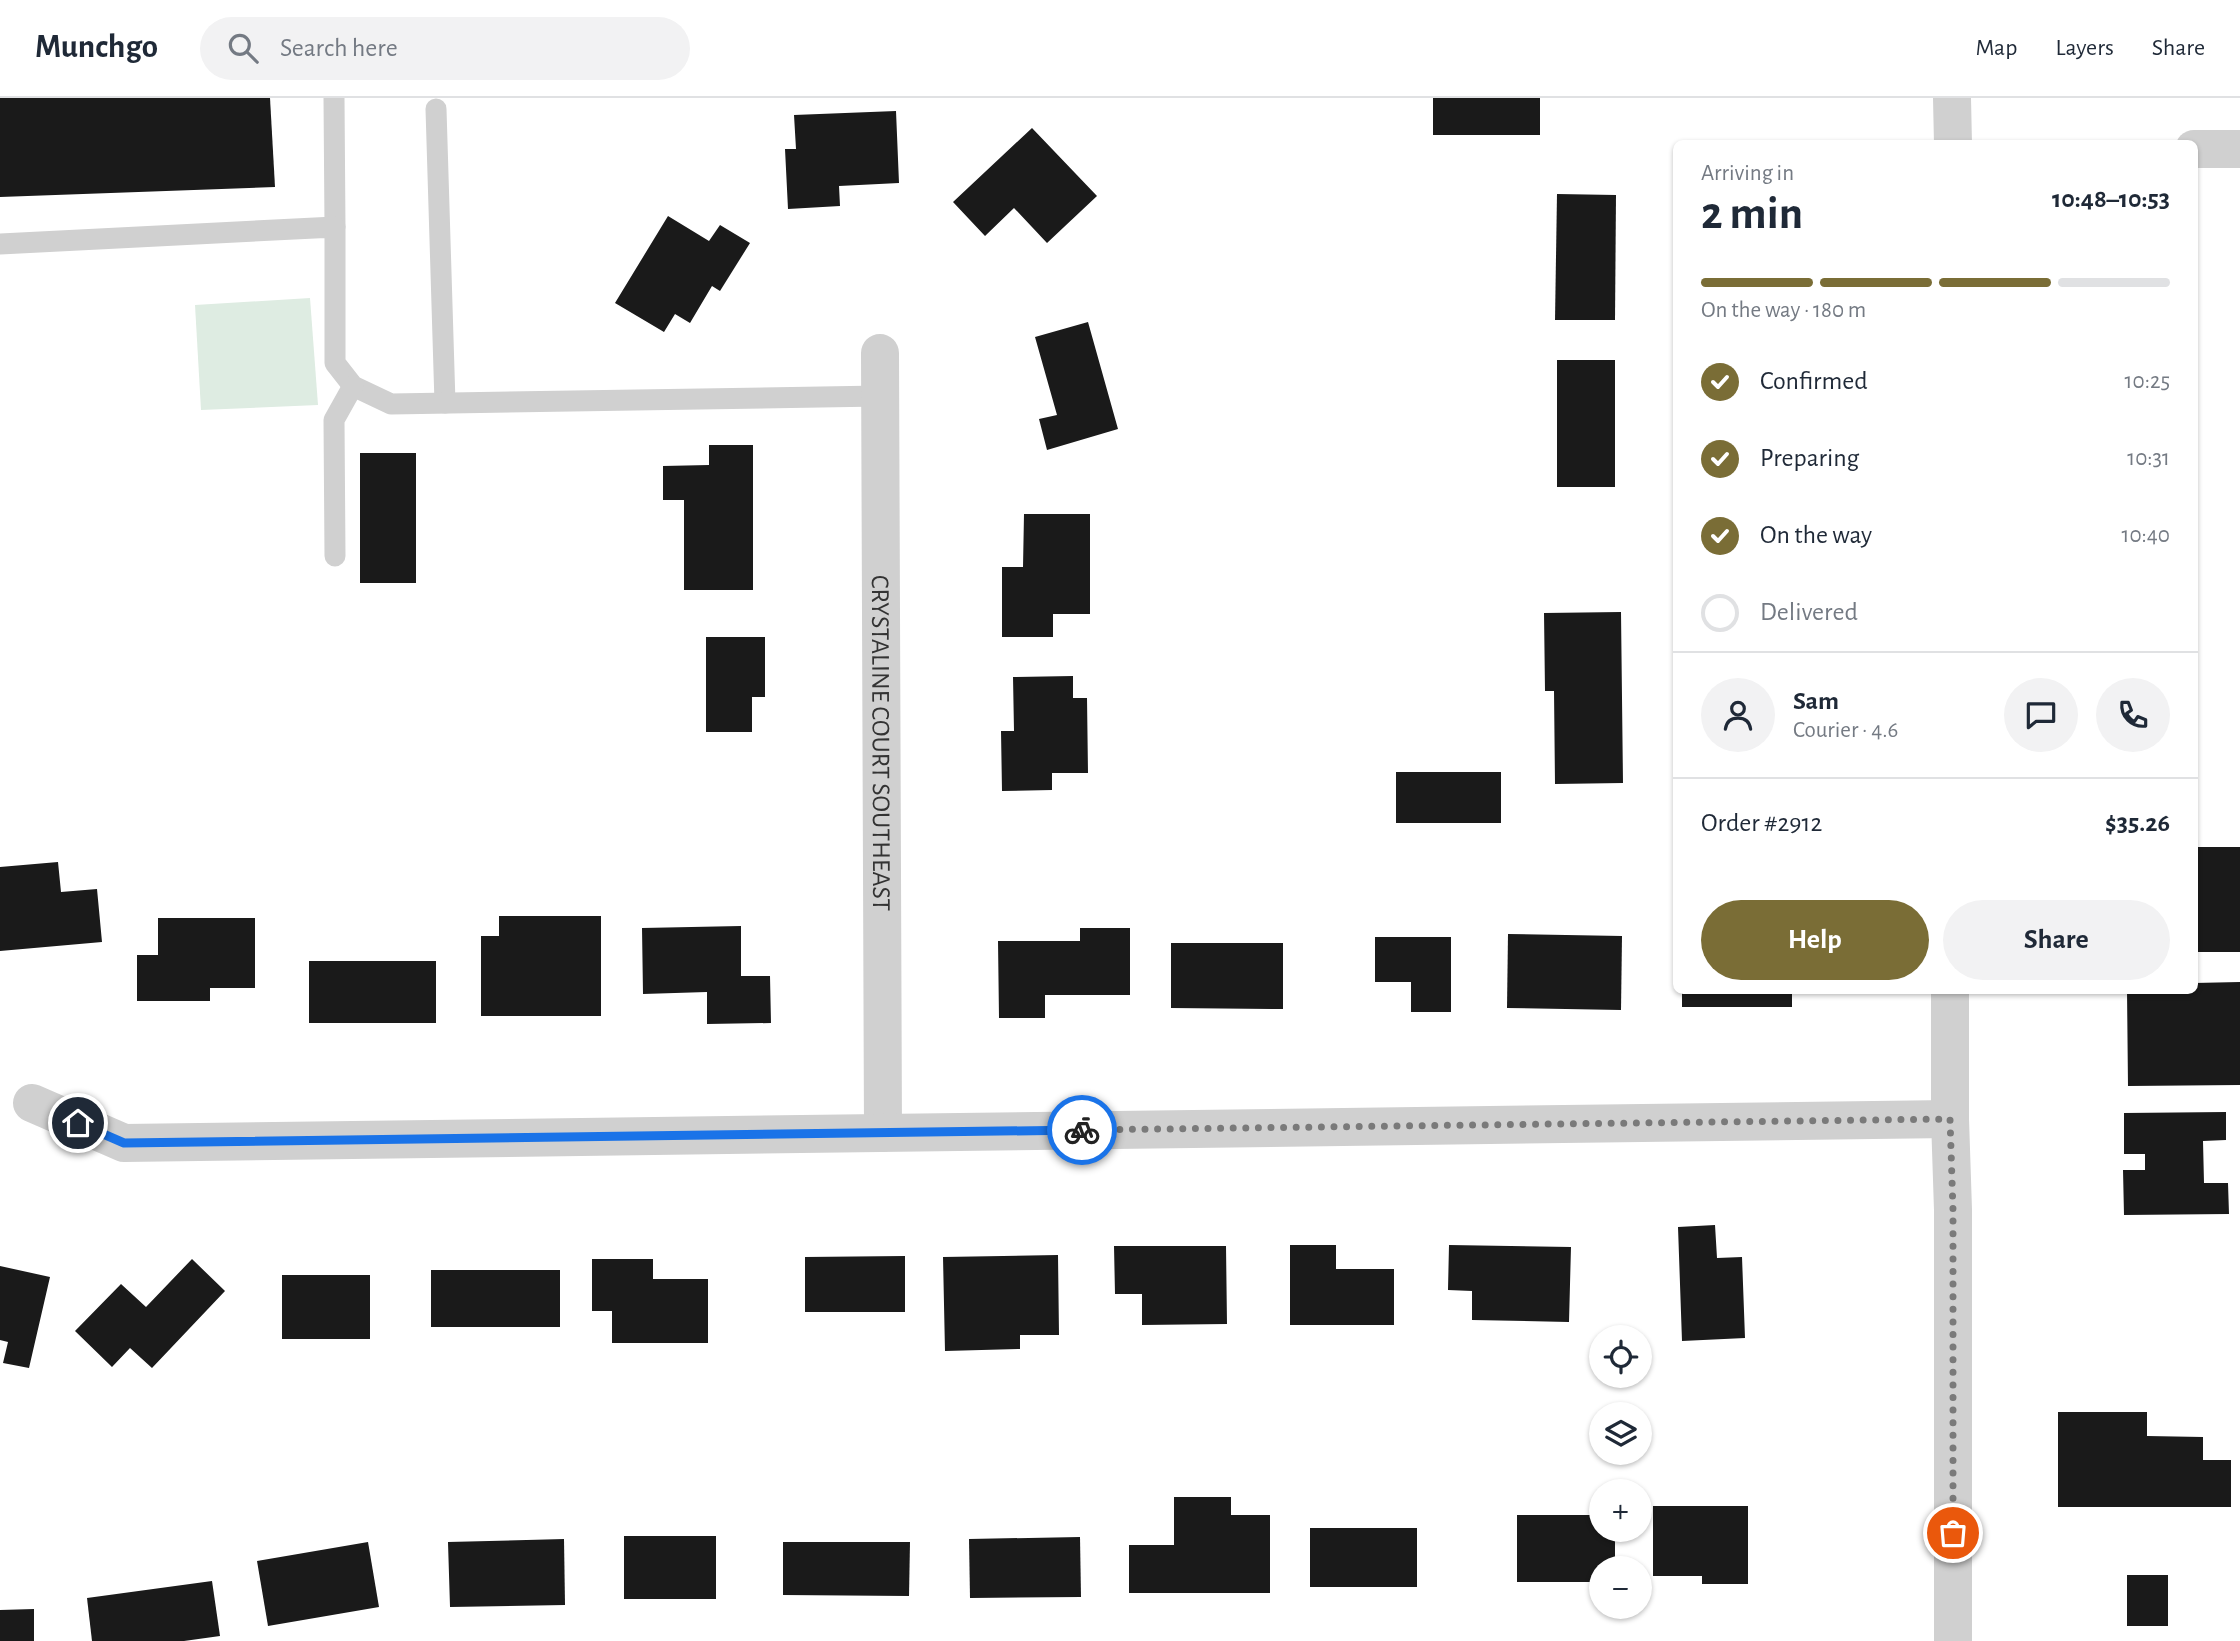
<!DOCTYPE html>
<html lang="en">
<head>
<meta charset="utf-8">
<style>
	:root { --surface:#fff; --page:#f2f2f3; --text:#1f2937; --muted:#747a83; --line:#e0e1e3; --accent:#7a6d36 }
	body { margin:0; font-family:"Alegreya Sans",sans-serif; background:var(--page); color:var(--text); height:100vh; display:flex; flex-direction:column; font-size:26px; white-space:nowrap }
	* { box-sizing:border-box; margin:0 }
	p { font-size:23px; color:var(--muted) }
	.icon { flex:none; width:38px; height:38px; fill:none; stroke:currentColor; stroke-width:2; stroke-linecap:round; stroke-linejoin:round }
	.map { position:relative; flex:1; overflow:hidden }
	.drawer { position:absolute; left:1673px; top:42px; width:525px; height:854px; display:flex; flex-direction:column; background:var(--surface); border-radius:10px; box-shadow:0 2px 5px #0004 }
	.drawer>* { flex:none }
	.tools { position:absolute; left:1589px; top:1227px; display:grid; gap:14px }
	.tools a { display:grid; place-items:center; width:63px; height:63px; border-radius:50%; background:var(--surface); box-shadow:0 2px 5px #0004; font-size:35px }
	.pin { position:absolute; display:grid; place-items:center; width:60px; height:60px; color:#fff; margin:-30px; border:4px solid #fff; border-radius:50%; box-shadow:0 2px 7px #0007 }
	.courier { position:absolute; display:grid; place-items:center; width:70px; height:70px; margin:-35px; border:5px solid #1a73e8; border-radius:50%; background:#fff; color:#222; box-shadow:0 2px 9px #0007 }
	.summary em { font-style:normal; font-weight:700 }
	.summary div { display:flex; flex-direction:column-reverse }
	.summary { display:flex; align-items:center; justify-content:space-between; height:119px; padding:0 28px }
	h1 { font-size:46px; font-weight:700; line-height:52px }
	.bar { display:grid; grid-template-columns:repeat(4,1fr); gap:10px 7px; align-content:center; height:84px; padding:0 28px }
	.bar i { height:9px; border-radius:5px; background:var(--line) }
	.bar .selected { background:var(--accent) }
	.bar p { grid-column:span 4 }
	.line { display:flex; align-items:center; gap:18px; padding:0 28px; border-top:2px solid var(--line) }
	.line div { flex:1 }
	.round { display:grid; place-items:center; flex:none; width:74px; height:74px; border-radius:37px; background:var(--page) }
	ol { padding:0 28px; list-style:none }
	li { display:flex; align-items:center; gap:21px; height:77px }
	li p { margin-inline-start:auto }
	li .icon { padding:7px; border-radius:50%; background:var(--accent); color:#fff; stroke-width:4 }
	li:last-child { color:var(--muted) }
	li i { width:38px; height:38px; border:4px solid var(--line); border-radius:50% }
	.primary-button { display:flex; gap:14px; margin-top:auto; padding:14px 28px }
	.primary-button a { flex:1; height:80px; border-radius:42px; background:var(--accent); color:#fff; font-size:28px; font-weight:700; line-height:80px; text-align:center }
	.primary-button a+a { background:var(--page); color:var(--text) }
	header { display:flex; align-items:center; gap:42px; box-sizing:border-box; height:98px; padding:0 35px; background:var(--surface); border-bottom:2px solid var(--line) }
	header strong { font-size:33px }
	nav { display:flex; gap:38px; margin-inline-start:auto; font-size:24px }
	.search { width:490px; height:63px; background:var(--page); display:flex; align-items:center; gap:18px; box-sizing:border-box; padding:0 24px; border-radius:38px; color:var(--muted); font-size:26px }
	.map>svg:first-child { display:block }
</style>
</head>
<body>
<header>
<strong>Munchgo</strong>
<div class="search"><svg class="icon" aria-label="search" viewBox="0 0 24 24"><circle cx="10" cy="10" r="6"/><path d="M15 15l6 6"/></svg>Search here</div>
<nav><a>Map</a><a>Layers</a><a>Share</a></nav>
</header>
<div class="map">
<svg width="2240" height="1543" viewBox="0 0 2240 1543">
	<rect width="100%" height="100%" fill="#fff"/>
	<polygon fill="#deece2" points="310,200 318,307 201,312 195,207"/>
	<g fill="#1a1a1a">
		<polygon points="0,0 270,0 275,89 0,99"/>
		<rect x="1433" y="0" width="107" height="37"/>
		<polygon points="896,13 899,85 839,88 840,108 788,111 785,51 796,51 794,17"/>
		<polygon points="1032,30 1097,98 1047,145 1014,110 985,138 953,104"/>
		<polygon points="1557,96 1616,97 1615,222 1555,222"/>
		<polygon points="668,118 709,143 720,127 750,145 720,193 712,188 690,225 675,216 664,234 615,205"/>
		<polygon points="1088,224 1118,331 1047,352 1039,321 1057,317 1035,239"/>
		<rect x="1557" y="262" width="58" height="127"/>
		<polygon points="709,347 753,347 753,492 684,492 684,402 663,402 663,368 709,367"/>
		<rect x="360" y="355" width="56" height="130"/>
		<polygon points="1024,416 1090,416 1090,516 1053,516 1053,539 1002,539 1002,469 1023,469"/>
		<polygon points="1621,514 1623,685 1555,686 1554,593 1545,593 1544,515"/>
		<polygon points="706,539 765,539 765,599 752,599 752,634 706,634"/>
		<polygon points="1073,578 1073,600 1087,600 1088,675 1052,675 1052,692 1002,693 1001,633 1014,633 1013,579"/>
		<rect x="1396" y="674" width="105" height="51"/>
		<rect x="2194" y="749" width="46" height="105"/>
		<polygon points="58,764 61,794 97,791 102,844 0,853 0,769"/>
		<polygon points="499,818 601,818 601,918 481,918 481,838 499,838"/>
		<polygon points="158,820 255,820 255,890 210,890 210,903 137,903 137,857 158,857"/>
		<polygon points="741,828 741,878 770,878 771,925 707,926 707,894 643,896 642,830"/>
		<polygon points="1080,830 1130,830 1130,897 1045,897 1045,920 999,920 998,843 1080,843"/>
		<polygon points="1508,836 1622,838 1621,912 1507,910"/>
		<polygon points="1375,839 1451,839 1451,914 1411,914 1411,884 1375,884"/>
		<polygon points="1171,845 1283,845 1283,911 1171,910"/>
		<rect x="309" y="863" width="127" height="62"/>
		<polygon points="2240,884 2240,987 2128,988 2127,892 2194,892 2194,885"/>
		<rect x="1682" y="892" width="110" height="17"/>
		<polygon points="2226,1014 2226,1042 2203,1043 2204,1085 2228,1085 2229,1116 2124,1117 2123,1072 2145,1072 2145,1056 2124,1056 2124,1015"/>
		<polygon points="1715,1127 1717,1160 1742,1159 1745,1240 1682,1243 1678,1129"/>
		<polygon points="1290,1147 1336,1147 1336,1171 1394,1171 1394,1227 1290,1227"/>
		<polygon points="1449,1147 1571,1149 1569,1224 1472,1222 1472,1193 1448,1192"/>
		<polygon points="1114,1148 1226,1148 1227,1226 1142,1227 1142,1196 1115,1196"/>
		<polygon points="1058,1157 1059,1237 1020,1237 1020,1251 945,1253 943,1159"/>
		<polygon points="905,1158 905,1214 805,1214 805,1159"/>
		<polygon points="192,1161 225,1193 152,1270 130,1250 112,1269 75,1233 121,1186 146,1209"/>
		<polygon points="592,1161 653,1161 653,1181 708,1181 708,1245 612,1245 612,1213 592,1213"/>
		<polygon points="0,1168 50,1179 29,1270 3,1265 8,1244 0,1242"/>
		<rect x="431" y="1172" width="129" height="57"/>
		<rect x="282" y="1177" width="88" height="64"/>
		<polygon points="2058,1314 2147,1314 2147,1338 2203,1339 2203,1362 2231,1362 2231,1409 2058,1409"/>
		<polygon points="1174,1399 1231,1399 1231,1417 1270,1417 1270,1495 1129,1495 1129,1447 1174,1447"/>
		<polygon points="1653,1408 1748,1408 1748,1486 1702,1486 1702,1478 1653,1478"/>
		<polygon points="1517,1417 1601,1417 1601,1432 1615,1432 1615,1470 1601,1470 1601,1484 1517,1484"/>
		<rect x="1310" y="1430" width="107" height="59"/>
		<rect x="624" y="1438" width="92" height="63"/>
		<polygon points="1080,1439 1081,1499 970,1500 969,1441"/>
		<polygon points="564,1441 565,1507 450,1509 448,1444"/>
		<polygon points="368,1444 379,1509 268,1528 257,1463"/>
		<polygon points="783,1444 910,1444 909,1498 783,1497"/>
		<rect x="2127" y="1477" width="41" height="51"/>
		<polygon points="212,1483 220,1538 184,1543 92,1543 87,1500"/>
		<polygon points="34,1511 34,1543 0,1543 0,1512"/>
	</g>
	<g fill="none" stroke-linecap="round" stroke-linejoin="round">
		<g stroke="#d0d0d0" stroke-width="21">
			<polyline points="334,0 335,129"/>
			<polyline points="436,11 445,305"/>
			<polyline points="0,146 335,129 335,265 353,288 391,306 880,298"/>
			<polyline points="335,458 334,322 353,288"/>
		</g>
		<g stroke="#d0d0d0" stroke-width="38">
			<polyline points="2194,51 2240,51"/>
			<path id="s1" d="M 880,255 L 883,1035"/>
			<polyline points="32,1005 124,1045 1950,1021"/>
		</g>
		<g stroke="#d0d0d0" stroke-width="38">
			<polyline points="1952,0 1953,46"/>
			<polyline points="1950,892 1950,1021 1953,1112 1953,1543"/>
		</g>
	</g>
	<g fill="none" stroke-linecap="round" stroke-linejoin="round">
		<polyline stroke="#7a7a7a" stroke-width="7" stroke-dasharray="0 12.6" points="1082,1032 1950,1021 1953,1112 1953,1435"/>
		<polyline stroke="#1a73e8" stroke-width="9" points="78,1025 124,1045 1082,1032"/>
	</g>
	<g text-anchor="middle" stroke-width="7" stroke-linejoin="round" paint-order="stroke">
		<g font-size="26" fill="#333" stroke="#fff">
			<text dy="9" stroke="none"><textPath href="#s1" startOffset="390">CRYSTALINE COURT SOUTHEAST</textPath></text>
		</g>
	</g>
</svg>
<div class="tools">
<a><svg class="icon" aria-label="locate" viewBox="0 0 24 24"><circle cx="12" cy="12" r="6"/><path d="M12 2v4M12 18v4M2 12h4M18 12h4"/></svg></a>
<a><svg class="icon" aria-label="layers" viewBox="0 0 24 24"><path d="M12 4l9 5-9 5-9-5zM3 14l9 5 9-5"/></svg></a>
<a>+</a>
<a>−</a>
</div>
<div class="pin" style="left:1953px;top:1435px;background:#ea580c"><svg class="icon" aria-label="bag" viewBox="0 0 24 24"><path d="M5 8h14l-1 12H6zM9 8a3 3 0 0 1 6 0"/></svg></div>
<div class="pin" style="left:78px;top:1025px;background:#1f2937"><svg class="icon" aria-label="home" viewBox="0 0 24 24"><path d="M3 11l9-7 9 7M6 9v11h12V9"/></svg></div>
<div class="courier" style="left:1082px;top:1032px"><svg class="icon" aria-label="bike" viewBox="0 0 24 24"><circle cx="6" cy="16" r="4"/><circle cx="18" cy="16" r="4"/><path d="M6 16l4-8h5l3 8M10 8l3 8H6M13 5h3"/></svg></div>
<section class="drawer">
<div class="summary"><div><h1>2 min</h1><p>Arriving in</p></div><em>10:48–10:53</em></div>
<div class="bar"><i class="selected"></i><i class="selected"></i><i class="selected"></i><i></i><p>On the way · 180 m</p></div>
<ol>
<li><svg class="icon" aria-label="check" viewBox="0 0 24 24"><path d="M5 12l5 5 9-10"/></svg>Confirmed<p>10:25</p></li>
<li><svg class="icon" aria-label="check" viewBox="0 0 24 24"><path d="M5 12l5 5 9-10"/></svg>Preparing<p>10:31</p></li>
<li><svg class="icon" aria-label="check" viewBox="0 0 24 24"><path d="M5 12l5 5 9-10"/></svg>On the way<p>10:40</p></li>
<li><i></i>Delivered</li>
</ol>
<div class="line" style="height:126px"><a class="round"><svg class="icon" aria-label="person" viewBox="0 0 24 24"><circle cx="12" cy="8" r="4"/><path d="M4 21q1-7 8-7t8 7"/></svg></a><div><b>Sam</b><p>Courier · 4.6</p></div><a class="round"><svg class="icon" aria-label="chat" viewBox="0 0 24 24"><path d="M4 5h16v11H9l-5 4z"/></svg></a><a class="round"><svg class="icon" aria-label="phone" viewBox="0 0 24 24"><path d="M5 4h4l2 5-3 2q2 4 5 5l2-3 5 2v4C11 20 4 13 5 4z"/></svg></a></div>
<div class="line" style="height:91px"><div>Order #2912</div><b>$35.26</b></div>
<div class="primary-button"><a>Help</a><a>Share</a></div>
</section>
</div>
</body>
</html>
